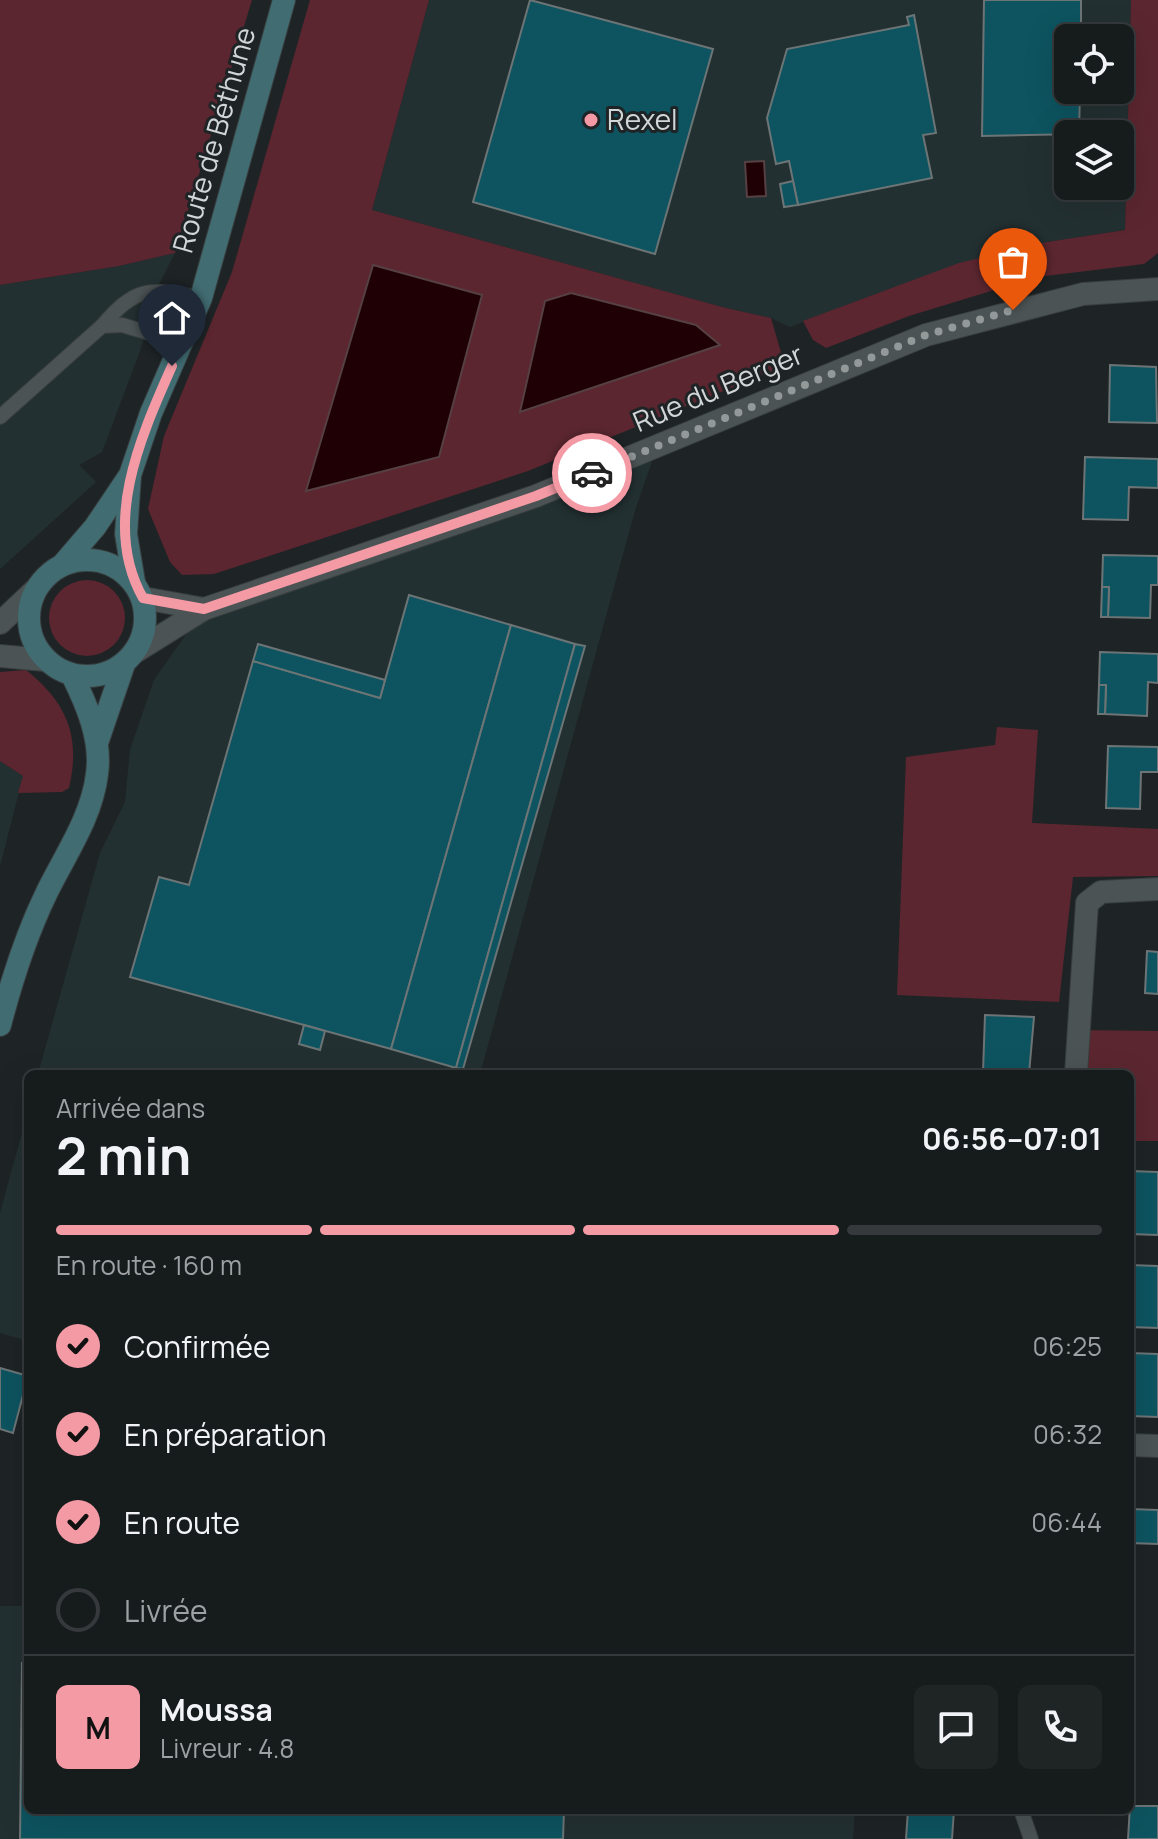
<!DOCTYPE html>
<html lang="fr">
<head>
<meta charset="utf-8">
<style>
	:root { --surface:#161b1c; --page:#1f2425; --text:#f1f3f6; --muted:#9ea1a3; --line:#35393b; --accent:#f49aa5 }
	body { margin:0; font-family:Manrope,sans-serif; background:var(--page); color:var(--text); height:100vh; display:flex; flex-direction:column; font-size:30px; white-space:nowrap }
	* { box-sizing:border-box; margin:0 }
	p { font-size:26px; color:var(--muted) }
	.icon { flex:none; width:44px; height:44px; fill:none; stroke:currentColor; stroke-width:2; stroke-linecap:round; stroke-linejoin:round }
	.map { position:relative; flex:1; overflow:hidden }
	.sheet { position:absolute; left:24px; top:1070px; width:1110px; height:744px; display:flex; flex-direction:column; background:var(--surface); border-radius:12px; box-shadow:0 8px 32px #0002,0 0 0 2px var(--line) }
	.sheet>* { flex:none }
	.buttons { position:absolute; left:1054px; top:24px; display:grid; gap:16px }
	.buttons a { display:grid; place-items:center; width:80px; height:80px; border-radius:12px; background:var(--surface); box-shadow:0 8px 32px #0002,0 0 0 2px var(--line); font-size:40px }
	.pin { position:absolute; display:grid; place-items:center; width:68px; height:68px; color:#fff; margin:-82px -34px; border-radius:50% 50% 50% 0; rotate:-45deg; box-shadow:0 0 8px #0007 }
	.pin .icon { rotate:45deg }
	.courier { position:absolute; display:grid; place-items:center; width:80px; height:80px; margin:-40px; border:6px solid #f49aa5; border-radius:50%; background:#fff; color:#222; box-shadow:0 2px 10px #0007 }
	.headline em { font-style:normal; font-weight:700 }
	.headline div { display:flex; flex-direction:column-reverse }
	.headline { display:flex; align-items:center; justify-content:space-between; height:136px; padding:0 32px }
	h1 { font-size:52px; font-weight:700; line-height:60px }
	.bar { display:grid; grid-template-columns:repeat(4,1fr); gap:12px 8px; align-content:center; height:96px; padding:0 32px }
	.bar i { height:10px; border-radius:6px; background:var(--line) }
	.bar .active { background:var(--accent) }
	.bar p { grid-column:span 4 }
	.line { display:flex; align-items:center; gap:20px; padding:0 32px; border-top:2px solid var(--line) }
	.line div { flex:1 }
	.round { display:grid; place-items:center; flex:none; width:84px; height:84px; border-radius:12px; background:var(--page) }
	ol { padding:0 32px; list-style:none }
	li { display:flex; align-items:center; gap:24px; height:88px }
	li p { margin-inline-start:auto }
	li .icon { padding:8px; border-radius:50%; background:var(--accent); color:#111; stroke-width:4 }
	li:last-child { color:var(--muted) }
	li i { width:44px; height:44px; border:4px solid var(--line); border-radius:50% }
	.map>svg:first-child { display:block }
</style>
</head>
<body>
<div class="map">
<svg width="1158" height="1839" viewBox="0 0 1158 1839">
	<rect width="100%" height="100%" fill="#1e2426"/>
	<g fill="#233032" fill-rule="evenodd">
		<path d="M 429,0 L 1131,0 L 1125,230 L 1047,242 L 876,294 L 790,327 L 771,318 L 722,307 L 372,210 ZM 1068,38 L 1120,38 L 1120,90 L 1068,90 ZM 1068,134 L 1120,134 L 1120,186 L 1068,186 Z"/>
		<polygon points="175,253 160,282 141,348 102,452 79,465 96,482 0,569 0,285 119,266"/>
		<polygon points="657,447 636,507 480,1074 38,1074 100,853 125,802 130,750 154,680 204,609"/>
		<polygon points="0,761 23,776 0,866"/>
		<polygon points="28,1111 28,1341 0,1333 0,1213"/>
		<polygon points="0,1606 28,1606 28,1810 855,1810 853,1839 0,1839"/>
	</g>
	<g fill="#5b262f">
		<polygon points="0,0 252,0 175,253 119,266 0,285"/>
		<polygon points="310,0 429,0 372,210 722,307 771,318 785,366 528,471 214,574 182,575 170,562 148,509 164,436 232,272"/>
		<polygon points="1131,0 1158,0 1158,253 1144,264 1037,277 909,316 826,348 813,340 803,321 959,263 1047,242 1125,230"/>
		<circle cx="87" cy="618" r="38"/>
		<path d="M 26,670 C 67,703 81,736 69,788 L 62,792 L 18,793 L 23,776 L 0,761 L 0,672 Z"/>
		<polygon points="997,727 1038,730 1032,823 1158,829 1158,876 1073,877 1059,1002 897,995 906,757 995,745"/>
		<polygon points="1077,1030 1158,1031 1158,1141 1130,1141 1130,1074 1076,1074"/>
	</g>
	<g fill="#1f0004" stroke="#554043" stroke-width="2">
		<polygon points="764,161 766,196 747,197 745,162"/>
		<polygon points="373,265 482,295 439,457 306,491"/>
		<polygon points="571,293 696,325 720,345 520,412 545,301"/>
	</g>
	<g fill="#0d5460" stroke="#6c7475" stroke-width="2">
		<polygon points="530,0 713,49 655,254 473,202"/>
		<polygon points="984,0 1081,0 1081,38 1068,38 1068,90 1080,90 1079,134 982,136"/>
		<polygon points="914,15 936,133 923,135 932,178 798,205 789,161 776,164 767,118 787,49 909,25 907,17"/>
		<polygon points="793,181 798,205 784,207 780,184"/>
		<polygon points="1110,365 1156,367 1157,423 1109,422"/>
		<polygon points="1085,457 1158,459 1158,488 1129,487 1128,520 1083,519"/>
		<polygon points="1103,555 1158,556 1158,585 1151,585 1150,618 1108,617 1109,587 1102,587"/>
		<polygon points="1102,587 1109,587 1108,617 1101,617"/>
		<polygon points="409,595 511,625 391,1049 130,977 159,877 189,885 253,661 380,698"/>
		<polygon points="511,625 575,644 456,1068 391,1049"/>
		<polygon points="258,644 385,680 380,698 253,661"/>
		<polygon points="575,644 585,646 463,1069 456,1068"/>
		<polygon points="1100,652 1158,654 1158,683 1148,682 1147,716 1105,714 1106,685 1099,685"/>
		<polygon points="1099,685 1106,685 1105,714 1098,714"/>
		<polygon points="1108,746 1158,747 1158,772 1141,772 1140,809 1106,808"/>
		<polygon points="1147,951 1158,952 1158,994 1145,993"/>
		<polygon points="985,1015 1034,1017 1029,1074 983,1072"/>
		<polygon points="304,1025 325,1031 320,1050 299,1044"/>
		<polygon points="1130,1171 1158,1172 1158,1235 1130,1234"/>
		<polygon points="1130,1265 1158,1266 1158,1328 1130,1327"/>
		<polygon points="1130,1353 1158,1354 1158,1417 1130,1416"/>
		<polygon points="0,1368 28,1376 13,1433 0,1429"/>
		<polygon points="1130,1509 1158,1510 1158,1544 1130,1543"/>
		<polygon points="22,1663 28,1663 28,1810 564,1810 563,1839 20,1839"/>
		<polygon points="1130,1806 1158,1806 1158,1839 1128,1839"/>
		<polygon points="908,1810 954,1810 952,1839 906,1839"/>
	</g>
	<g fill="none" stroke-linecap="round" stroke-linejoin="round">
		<g stroke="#383e3f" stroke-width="16">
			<g id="service">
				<path d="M 183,343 L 122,325 L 102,326 C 138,284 150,289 201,298"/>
				<polyline points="0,417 102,326"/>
				<polyline points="1021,1810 1031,1839"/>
			</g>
		</g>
		<g stroke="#383e3f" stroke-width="24">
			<g id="minor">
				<polyline points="143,598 204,609"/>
				<polyline points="0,623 34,591"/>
				<polyline points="135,652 204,609 536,496 926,335 1083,294 1158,289"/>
				<polyline points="0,656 45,660"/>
				<polyline points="1076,1074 1087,903 1101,892 1158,889"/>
				<polyline points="1130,1445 1158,1446"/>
			</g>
		</g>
		<g stroke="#383e3f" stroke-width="24">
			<g id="secondary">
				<polyline points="130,476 126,534 134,582"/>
				<circle cx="87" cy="618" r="58"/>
				<polyline points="64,563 95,527 130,475 151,413 201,298 284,0"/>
				<polyline points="97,743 124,664"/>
				<path d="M 0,1025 C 12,979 26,935 47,892 C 65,855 92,817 97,774 C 102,740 87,705 72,675"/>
			</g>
		</g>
		<use href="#service" stroke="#4c5354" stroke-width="14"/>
		<use href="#minor" stroke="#4c5354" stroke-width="22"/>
		<use href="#secondary" stroke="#416c72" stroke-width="22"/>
	</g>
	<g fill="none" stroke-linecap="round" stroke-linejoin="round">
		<polyline stroke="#939899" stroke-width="8" stroke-dasharray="0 14.4" points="592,473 926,335 1013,310"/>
		<path stroke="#f49aa5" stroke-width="10" d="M 172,366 C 141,436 101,524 143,598 L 204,609 L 536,496 L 592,473"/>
	</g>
	<circle fill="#f49aa5" stroke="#1e2426" stroke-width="3" cx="591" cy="120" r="8"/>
	<g text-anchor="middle" stroke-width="6" stroke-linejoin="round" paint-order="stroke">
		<g font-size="28" fill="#d2d6d7" stroke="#1e2426" text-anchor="start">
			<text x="607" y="130">Rexel</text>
		</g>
		<g font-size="28" fill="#d2d6d7" stroke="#1e2426">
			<text transform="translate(214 140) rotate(-74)" y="10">Route de Béthune</text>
			<text transform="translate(718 388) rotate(-23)" y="10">Rue du Berger</text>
		</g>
	</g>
</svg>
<div class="buttons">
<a><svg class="icon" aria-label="locate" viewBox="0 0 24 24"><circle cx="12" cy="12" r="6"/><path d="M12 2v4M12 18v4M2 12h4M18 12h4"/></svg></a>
<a><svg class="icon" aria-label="layers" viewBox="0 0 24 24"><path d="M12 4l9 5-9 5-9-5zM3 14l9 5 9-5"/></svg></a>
</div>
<div class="pin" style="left:1013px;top:310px;background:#ea580c"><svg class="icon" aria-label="bag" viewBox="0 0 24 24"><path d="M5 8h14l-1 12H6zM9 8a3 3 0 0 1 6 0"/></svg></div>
<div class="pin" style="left:172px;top:366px;background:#1f2937"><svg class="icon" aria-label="home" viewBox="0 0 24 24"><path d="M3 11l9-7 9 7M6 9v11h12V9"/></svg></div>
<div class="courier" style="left:592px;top:473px"><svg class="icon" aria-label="car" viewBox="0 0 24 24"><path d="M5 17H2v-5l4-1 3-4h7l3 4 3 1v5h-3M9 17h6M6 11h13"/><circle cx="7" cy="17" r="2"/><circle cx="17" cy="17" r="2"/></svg></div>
<section class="sheet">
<div class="headline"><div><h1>2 min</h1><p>Arrivée dans</p></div><em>06:56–07:01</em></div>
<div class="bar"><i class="active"></i><i class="active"></i><i class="active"></i><i></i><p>En route · 160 m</p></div>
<ol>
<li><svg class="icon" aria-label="check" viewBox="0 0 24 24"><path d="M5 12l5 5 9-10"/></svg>Confirmée<p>06:25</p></li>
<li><svg class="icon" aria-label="check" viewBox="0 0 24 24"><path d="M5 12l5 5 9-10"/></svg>En préparation<p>06:32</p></li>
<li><svg class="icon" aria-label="check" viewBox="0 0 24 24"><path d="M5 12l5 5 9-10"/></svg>En route<p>06:44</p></li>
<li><i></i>Livrée</li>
</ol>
<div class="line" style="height:144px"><b class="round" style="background:var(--accent);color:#111">M</b><div><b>Moussa</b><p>Livreur · 4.8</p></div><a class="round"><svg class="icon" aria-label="chat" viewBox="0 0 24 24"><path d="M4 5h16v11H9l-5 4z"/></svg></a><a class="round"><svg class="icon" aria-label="phone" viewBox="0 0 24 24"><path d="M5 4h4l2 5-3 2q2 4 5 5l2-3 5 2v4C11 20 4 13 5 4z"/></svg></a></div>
</section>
</div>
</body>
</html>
